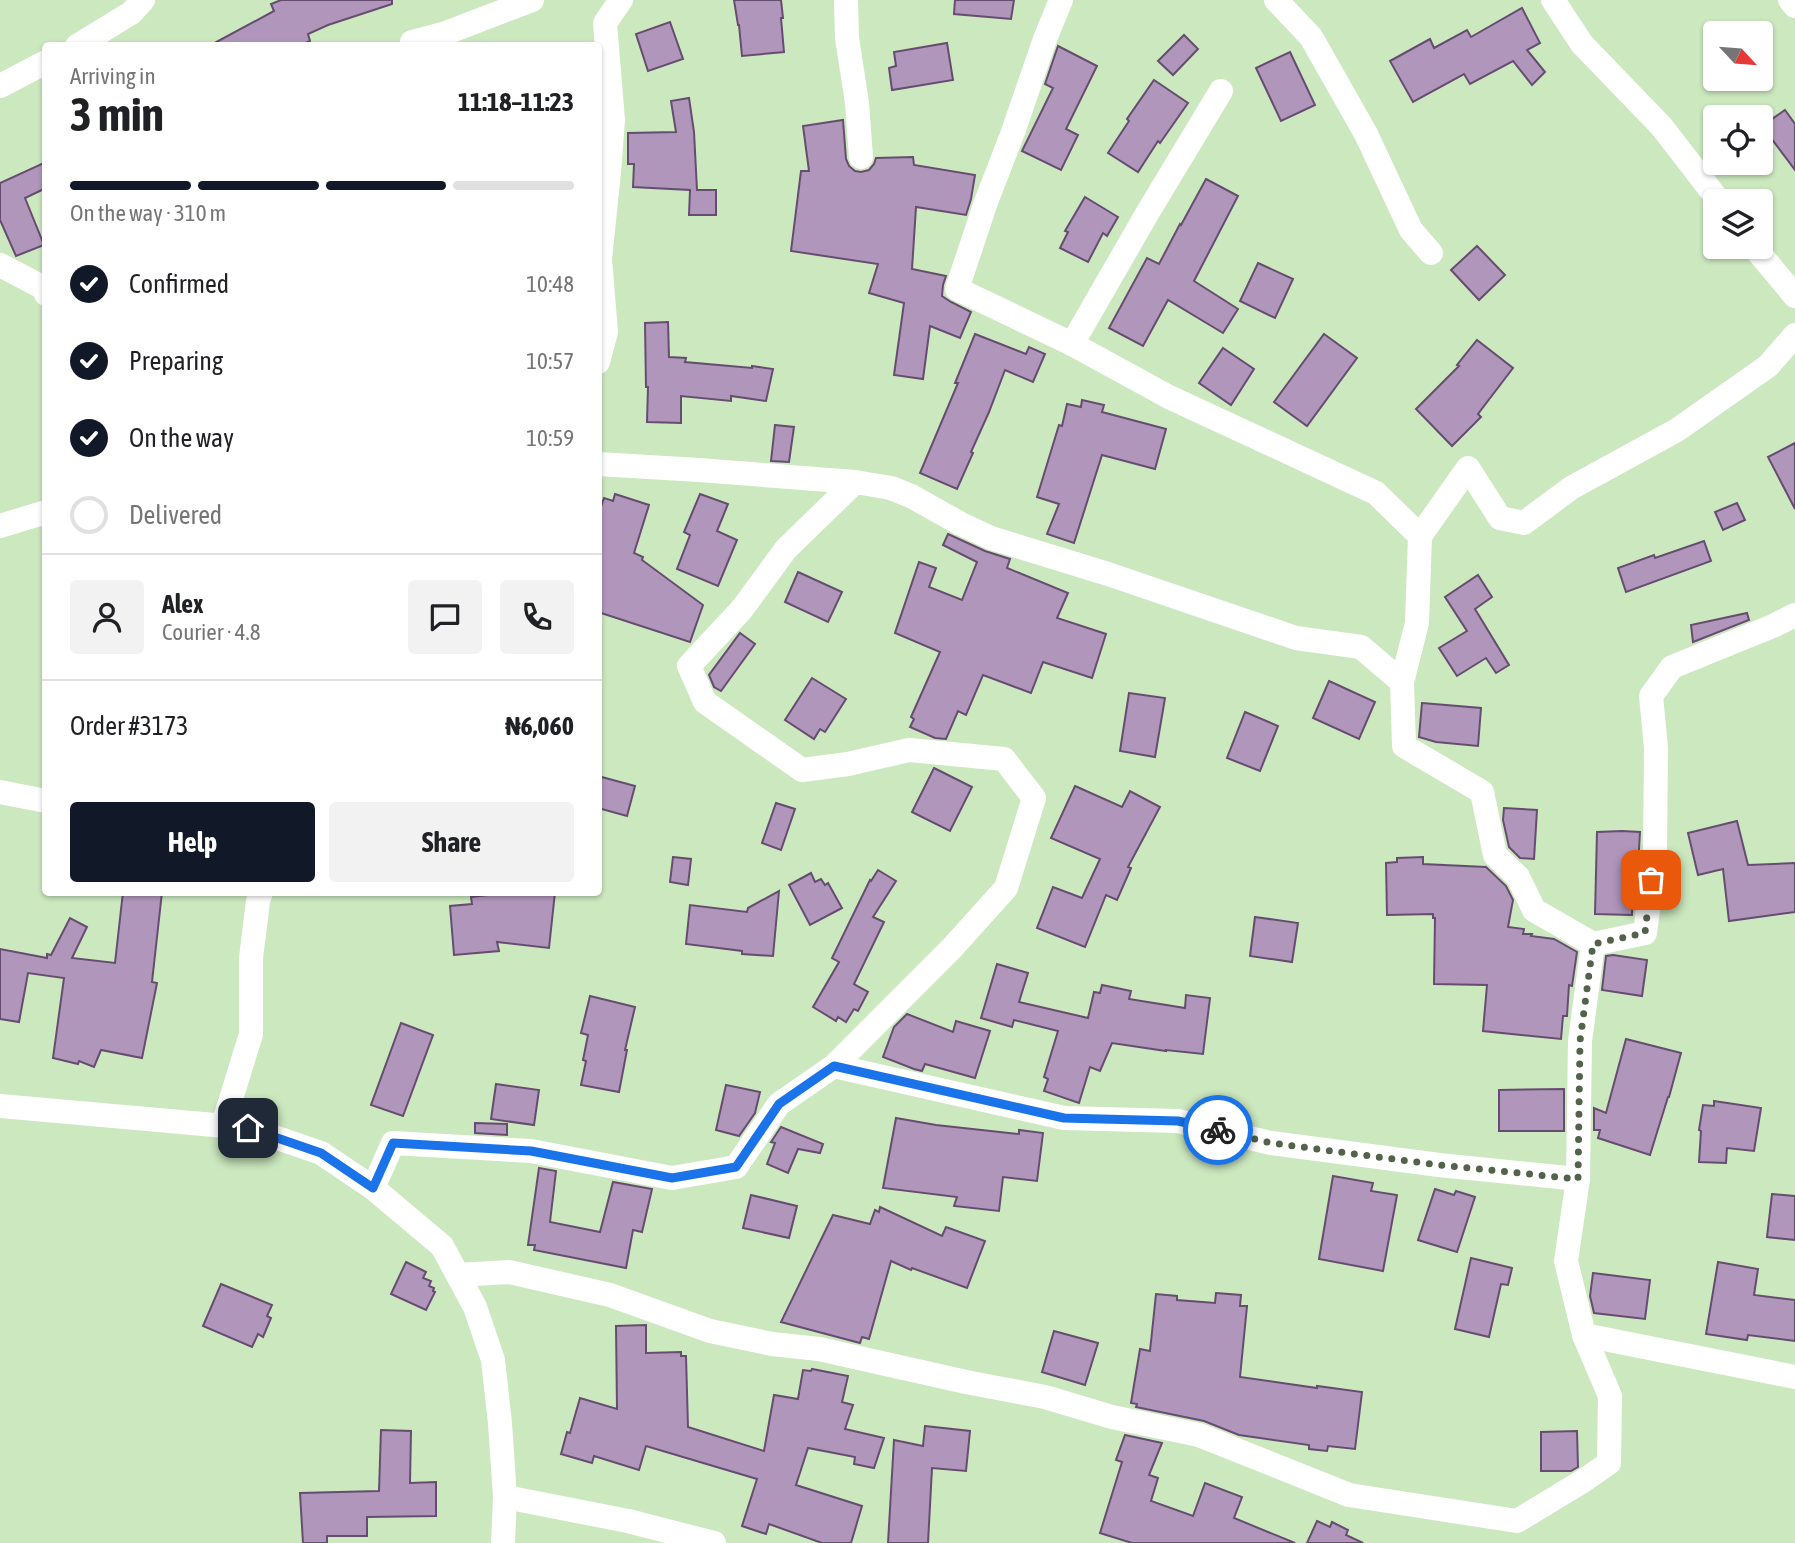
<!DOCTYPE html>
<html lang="en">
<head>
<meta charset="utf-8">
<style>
	:root { --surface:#fff; --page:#f2f2f2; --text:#202124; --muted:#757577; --line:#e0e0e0; --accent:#111827 }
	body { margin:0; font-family:"Asap Condensed",sans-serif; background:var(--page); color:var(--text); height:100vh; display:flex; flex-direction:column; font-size:26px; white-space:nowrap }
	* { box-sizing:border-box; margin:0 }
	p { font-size:23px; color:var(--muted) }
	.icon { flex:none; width:38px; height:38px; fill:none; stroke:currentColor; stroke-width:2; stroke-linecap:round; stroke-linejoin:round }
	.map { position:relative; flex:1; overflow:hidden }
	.side { position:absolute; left:42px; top:42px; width:560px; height:854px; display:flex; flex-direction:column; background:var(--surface); border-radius:7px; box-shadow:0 2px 5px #0004 }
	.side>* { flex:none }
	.needle { width:46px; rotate:116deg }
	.buttons { position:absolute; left:1703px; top:21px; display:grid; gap:14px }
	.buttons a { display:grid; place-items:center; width:70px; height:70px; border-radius:7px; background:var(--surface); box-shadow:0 2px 5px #0004; font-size:35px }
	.pin { position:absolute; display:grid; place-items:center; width:60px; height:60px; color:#fff; margin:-30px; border-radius:14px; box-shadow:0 4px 10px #0006 }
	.courier { position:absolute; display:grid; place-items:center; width:70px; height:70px; margin:-35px; border:5px solid #1a73e8; border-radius:50%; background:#fff; color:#222; box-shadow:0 2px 9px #0007 }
	.summary em { font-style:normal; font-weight:700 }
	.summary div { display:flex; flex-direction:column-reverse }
	.summary { display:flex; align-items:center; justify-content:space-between; height:119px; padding:0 28px }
	h1 { font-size:46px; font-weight:700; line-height:52px }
	.bar { display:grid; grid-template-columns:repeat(4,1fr); gap:10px 7px; align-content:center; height:84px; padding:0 28px }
	.bar i { height:9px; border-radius:5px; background:var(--line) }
	.bar .active { background:var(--accent) }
	.bar p { grid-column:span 4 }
	.line { display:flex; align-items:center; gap:18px; padding:0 28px; border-top:2px solid var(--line) }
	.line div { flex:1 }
	.round { display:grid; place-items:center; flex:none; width:74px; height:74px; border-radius:7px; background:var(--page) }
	ol { padding:0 28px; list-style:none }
	li { display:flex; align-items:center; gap:21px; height:77px }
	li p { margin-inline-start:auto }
	li .icon { padding:7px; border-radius:50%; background:var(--accent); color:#fff; stroke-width:4 }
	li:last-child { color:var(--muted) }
	li i { width:38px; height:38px; border:4px solid var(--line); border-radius:50% }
	.button { display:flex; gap:14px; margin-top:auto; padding:14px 28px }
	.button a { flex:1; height:80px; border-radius:7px; background:var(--accent); color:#fff; font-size:28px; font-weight:700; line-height:80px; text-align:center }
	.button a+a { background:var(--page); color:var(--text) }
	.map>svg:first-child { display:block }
</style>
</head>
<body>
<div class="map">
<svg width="1795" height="1543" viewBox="0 0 1795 1543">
	<rect width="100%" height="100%" fill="#cce8bf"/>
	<g fill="#b196bc" stroke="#664d70" stroke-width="2">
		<polygon points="281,0 392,0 392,4 328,25 308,34 310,41 299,46 209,46 274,11 271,4"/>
		<polygon points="734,0 781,0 783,18 781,18 784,52 742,56 739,25 738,25"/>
		<polygon points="955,0 1014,0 1011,19 954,14"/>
		<polygon points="1522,8 1540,43 1527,50 1545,72 1532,85 1513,61 1470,84 1464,74 1413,102 1390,61 1430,39 1434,48 1467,30 1471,37"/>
		<polygon points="670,22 683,59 648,71 636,34"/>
		<polygon points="1184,35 1198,49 1173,75 1158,61"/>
		<polygon points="947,43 953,80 892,90 889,68 896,66 894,52"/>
		<polygon points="1058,46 1097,66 1066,129 1078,135 1061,170 1022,151 1053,88 1045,84"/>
		<polygon points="1290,52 1315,105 1281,121 1256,68"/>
		<polygon points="1154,80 1188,103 1160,143 1158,141 1138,172 1108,153 1129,121 1127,119"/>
		<polygon points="689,98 694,132 697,190 716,190 716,215 689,215 690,190 633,187 634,164 628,164 628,133 676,132 671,101"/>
		<polygon points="1785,110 1795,124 1795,170 1762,126"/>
		<polygon points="843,120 846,159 849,166 855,171 861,172 869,170 874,164 876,158 913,157 914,165 975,175 971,199 966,215 916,207 912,269 946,276 943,285 942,296 951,302 971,312 960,338 930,326 923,379 894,375 904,303 869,293 878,264 791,251 801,171 809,171 803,126"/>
		<polygon points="46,162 46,188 25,198 44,245 16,256 0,220 0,183"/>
		<polygon points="1206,179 1238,196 1194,281 1238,309 1223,333 1168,300 1143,346 1109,328 1147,258 1159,264 1180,224 1181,225"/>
		<polygon points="1085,197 1118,217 1107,236 1103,233 1088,262 1060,248 1068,232 1065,231"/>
		<polygon points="1477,246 1505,275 1479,300 1451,270"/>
		<polygon points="1258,263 1293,279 1275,318 1240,301"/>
		<polygon points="668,322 669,357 686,358 685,362 752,368 752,366 773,369 766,401 731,396 731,401 681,396 681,423 647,422 648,387 646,387 645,323"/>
		<polygon points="975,334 1026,354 1029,347 1045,354 1033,382 1005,370 989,412 971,452 973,453 957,489 920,473 958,383 955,383"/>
		<polygon points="1324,334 1357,358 1307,426 1274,402"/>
		<polygon points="1477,340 1513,368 1478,414 1481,417 1452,446 1416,409 1459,366 1457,365"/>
		<polygon points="1223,348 1254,369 1231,405 1199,383"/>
		<polygon points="1082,400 1104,405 1102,412 1166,429 1155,469 1102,455 1074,543 1047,534 1059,504 1037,497 1059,425 1062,426 1067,404 1081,407"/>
		<polygon points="775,425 794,427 789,462 771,461"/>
		<polygon points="1795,443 1795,509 1768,457"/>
		<polygon points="615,494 649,505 634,553 643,557 642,560 703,605 690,642 598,612 598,515 604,498 613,501"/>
		<polygon points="700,494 728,504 717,531 737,540 718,586 677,569 690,535 684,532"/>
		<polygon points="1737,503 1745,520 1723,530 1715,512"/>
		<polygon points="948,534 985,551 1010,559 1007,568 1068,593 1057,618 1106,634 1092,678 1043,662 1031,693 983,675 966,715 958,711 946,739 935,738 910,727 914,719 911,717 940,652 895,633 919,562 936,568 929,587 962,600 977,562 943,545"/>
		<polygon points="1704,541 1711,561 1626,592 1618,568 1654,555 1655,558"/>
		<polygon points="798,572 842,592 828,622 785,602"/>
		<polygon points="1478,575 1492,597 1475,609 1509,665 1496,673 1486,658 1457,676 1439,648 1467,631 1445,597"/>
		<polygon points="1747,613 1749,620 1693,642 1691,625"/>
		<polygon points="740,633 755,644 721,691 714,687 709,675"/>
		<polygon points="812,678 846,699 825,732 820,729 814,739 785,720"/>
		<polygon points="1329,681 1375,702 1359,739 1313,718"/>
		<polygon points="1129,693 1165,698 1155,757 1120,751"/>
		<polygon points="1422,703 1481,708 1478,746 1436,742 1419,737"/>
		<polygon points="1245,712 1278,726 1260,771 1227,758"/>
		<polygon points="934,768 972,787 950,831 912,812"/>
		<polygon points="598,776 635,786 627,816 598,808"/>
		<polygon points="1075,786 1122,807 1130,791 1160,807 1128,867 1131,868 1117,900 1106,895 1085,947 1037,928 1053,887 1082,898 1100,859 1051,838"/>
		<polygon points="776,803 795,809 781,850 762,843"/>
		<polygon points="1504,808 1537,810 1534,859 1520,858 1509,847 1503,820"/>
		<polygon points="1737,821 1748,865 1795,863 1795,912 1729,921 1723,869 1698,875 1688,833"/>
		<polygon points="1622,831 1640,832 1638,867 1634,867 1632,915 1595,914 1597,832"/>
		<polygon points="673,857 691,859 688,885 670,882"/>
		<polygon points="1423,857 1423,864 1486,867 1506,886 1513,900 1508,927 1524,929 1523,934 1532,934 1531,936 1554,939 1577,952 1572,986 1569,985 1567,1016 1563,1016 1561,1039 1483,1031 1487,985 1434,984 1435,918 1433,918 1433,914 1387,915 1386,863 1397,862 1397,858"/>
		<polygon points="878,870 896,881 873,917 884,922 854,984 868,992 858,1011 854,1009 846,1022 838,1017 836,1021 813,1007 839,962 832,958 870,880 871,881"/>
		<polygon points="811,873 815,882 821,879 825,885 828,883 842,908 810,925 789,885"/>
		<polygon points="779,891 773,956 742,954 742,951 686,944 690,905 747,912 748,908"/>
		<polygon points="123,892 162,892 152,982 157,983 142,1058 101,1050 94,1067 79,1061 78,1064 53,1058 64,978 28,973 19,1022 0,1019 0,949 47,958 47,954 51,955 70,918 87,927 72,958 115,963"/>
		<polygon points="515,892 555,892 549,948 497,942 499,951 454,955 450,906 472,904 471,897"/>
		<polygon points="1255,917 1298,923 1292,962 1250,956"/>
		<polygon points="1613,955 1647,960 1642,996 1602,990 1606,956"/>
		<polygon points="997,964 1028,973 1019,1002 1088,1018 1094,992 1100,993 1102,985 1131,991 1129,999 1185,1008 1186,995 1210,998 1203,1054 1166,1050 1166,1051 1112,1043 1100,1071 1090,1067 1079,1103 1044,1091 1048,1079 1044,1077 1058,1031 1014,1020 1012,1027 981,1018"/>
		<polygon points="590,996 635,1007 625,1050 627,1050 619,1092 581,1085 586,1061 583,1060 588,1035 581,1033"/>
		<polygon points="907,1014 953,1032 956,1021 990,1031 975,1078 925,1064 922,1071 914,1069 883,1057 894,1027"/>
		<polygon points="401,1023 433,1035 403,1116 371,1105"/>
		<polygon points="1626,1039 1681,1053 1669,1097 1668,1097 1650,1155 1598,1138 1600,1130 1594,1130 1594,1108 1606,1113"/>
		<polygon points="496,1084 539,1090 534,1125 491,1119"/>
		<polygon points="726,1085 760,1092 755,1113 739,1136 716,1130"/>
		<polygon points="1564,1089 1564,1131 1499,1131 1499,1090"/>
		<polygon points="1714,1101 1761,1108 1754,1151 1727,1148 1726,1163 1699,1162 1701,1131 1699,1130 1703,1105 1714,1106"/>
		<polygon points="896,1118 936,1125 1019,1134 1019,1130 1043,1133 1037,1181 1003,1177 999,1211 954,1206 957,1197 883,1188"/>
		<polygon points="475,1123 507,1124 507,1135 475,1133"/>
		<polygon points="781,1127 823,1144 820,1153 798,1149 788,1173 767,1164 775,1143 771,1142"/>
		<polygon points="539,1168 556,1171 550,1222 600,1232 613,1182 652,1189 642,1232 633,1230 626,1268 534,1250 535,1245 528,1245"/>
		<polygon points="1333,1176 1373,1183 1371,1191 1397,1195 1383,1271 1319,1259"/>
		<polygon points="1435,1189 1454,1195 1456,1191 1475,1197 1457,1252 1418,1240"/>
		<polygon points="1772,1194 1795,1196 1795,1240 1767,1237"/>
		<polygon points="751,1195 797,1206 789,1238 743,1228"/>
		<polygon points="880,1207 942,1236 946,1227 985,1241 967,1288 912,1268 911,1270 891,1261 869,1339 862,1337 860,1343 781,1322 833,1215 870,1224 875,1210 879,1212"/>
		<polygon points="1471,1258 1512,1268 1508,1285 1501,1284 1489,1337 1455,1329"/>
		<polygon points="406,1262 426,1272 423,1278 431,1281 429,1286 434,1288 433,1291 435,1292 426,1310 391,1294"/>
		<polygon points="1718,1262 1758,1269 1754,1295 1795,1300 1795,1341 1748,1335 1747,1340 1706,1334"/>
		<polygon points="1593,1273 1650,1280 1645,1319 1594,1313 1590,1296"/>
		<polygon points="221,1284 272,1305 267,1316 271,1318 263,1337 258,1334 252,1347 203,1326"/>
		<polygon points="1216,1293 1241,1295 1240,1306 1247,1306 1240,1377 1317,1388 1317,1386 1362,1392 1355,1449 1328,1446 1327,1451 1309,1449 1309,1445 1239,1435 1204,1421 1136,1407 1137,1404 1131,1403 1140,1349 1150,1351 1156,1294 1177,1296 1177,1300 1215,1303"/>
		<polygon points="646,1325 646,1353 681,1352 681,1356 686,1356 688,1427 764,1451 774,1395 798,1399 803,1370 811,1371 812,1369 848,1376 842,1402 853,1405 845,1429 884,1438 874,1468 854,1464 855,1457 808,1448 796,1485 862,1506 851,1543 822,1543 769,1524 766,1534 742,1526 757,1479 646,1446 639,1470 594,1456 592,1463 561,1454 567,1432 570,1433 580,1398 617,1409 616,1326"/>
		<polygon points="1054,1331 1098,1343 1085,1385 1042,1372"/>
		<polygon points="925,1426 970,1431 966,1471 932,1468 928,1543 888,1543 894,1440 923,1446"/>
		<polygon points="381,1430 411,1431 410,1483 436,1482 436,1516 367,1517 367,1536 327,1536 327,1543 303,1543 300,1493 379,1491"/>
		<polygon points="1577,1431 1578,1467 1571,1471 1541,1471 1541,1432"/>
		<polygon points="1125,1435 1162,1443 1149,1475 1158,1478 1151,1501 1193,1516 1205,1483 1242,1497 1234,1518 1295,1543 1132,1543 1100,1533 1122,1462 1116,1460"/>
		<polygon points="1317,1521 1330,1527 1332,1522 1348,1530 1346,1535 1363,1543 1307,1543"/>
	</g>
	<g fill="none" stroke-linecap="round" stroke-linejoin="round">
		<g stroke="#fff" stroke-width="24">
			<polyline points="846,0 847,38 857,103 861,157"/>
			<polyline points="1061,0 1045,39 1013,132 986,202 957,289 1072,344 1169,397 1376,493 1420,536 1417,623 1402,682"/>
			<polyline points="1276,0 1311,37 1366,134 1411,230 1431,253"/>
			<polyline points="1553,0 1582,44 1662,127 1719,201"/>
			<polyline points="1790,0 1795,6"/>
			<polyline points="412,42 446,33 532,0"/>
			<polyline points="77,46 131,13 143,0"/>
			<polyline points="0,86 46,62"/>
			<polyline points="1754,247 1795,296"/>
			<polyline points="0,265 44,288 46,294"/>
			<polyline points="1072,344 1148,212 1221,91"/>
			<polyline points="598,362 606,332 600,259 609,172 613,120 605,23 621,0"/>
			<polyline points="598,464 699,470 855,482 891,488 911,496 961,524 991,538 1108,574 1296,638 1361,647 1402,682 1404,746 1482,792 1495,855 1518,877 1534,910 1593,944 1580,1041 1578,1179"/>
			<polyline points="0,526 46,512"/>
			<polyline points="1420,536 1468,468 1500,518 1524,523 1571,488 1677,430 1768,366 1795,335"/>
			<polyline points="0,792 46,801"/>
			<polyline points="1593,944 1645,933 1655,854 1656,748 1651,696 1672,667 1773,626 1795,615"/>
			<polyline points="834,1066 952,948 1006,888 1034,798 1004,759 909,750 848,764 802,770 705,702 689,666 742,609 786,549 855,482"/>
			<polyline points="0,1106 248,1128 321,1153 373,1188 442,1246 475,1307 493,1360 500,1423 505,1497 503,1543"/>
			<polyline points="223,1125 251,1034 251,958 258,901 261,892"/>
			<polyline points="373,1188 393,1143 531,1151 672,1178 736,1167 779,1104 834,1066 1064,1118 1178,1121 1271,1143 1439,1165 1578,1179 1566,1261 1584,1335 1795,1377"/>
			<polyline points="458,1275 509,1272 610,1295 710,1331 772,1344 819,1349 966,1382 1045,1397 1112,1417 1199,1435 1349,1495 1517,1521 1583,1481 1609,1463 1610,1396 1584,1335"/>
			<polyline points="505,1497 628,1521 714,1543"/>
		</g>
	</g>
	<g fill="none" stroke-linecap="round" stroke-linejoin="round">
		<polyline stroke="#53634b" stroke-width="7" stroke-dasharray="0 12.6" points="1218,1130 1271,1143 1439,1165 1578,1179 1580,1041 1593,944 1645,933 1651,880"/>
		<polyline stroke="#1a73e8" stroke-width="9" points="248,1128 321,1153 373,1188 393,1143 531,1151 672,1178 736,1167 779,1104 834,1066 1064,1118 1178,1121 1218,1130"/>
	</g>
</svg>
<div class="buttons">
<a><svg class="needle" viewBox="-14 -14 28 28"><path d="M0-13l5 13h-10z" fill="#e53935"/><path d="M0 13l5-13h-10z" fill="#757577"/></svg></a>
<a><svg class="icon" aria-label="locate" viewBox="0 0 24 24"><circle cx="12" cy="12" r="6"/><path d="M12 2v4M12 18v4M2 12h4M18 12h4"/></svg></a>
<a><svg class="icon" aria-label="layers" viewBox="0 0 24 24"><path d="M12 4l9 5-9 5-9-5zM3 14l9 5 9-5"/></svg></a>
</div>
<div class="pin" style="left:1651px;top:880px;background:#ea580c"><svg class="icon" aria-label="bag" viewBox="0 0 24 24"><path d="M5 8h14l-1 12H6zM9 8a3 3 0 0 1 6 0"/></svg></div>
<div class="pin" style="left:248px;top:1128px;background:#1f2937"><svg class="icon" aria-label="home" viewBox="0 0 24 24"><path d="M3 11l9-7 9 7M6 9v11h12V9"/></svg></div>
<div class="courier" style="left:1218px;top:1130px"><svg class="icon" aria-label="bike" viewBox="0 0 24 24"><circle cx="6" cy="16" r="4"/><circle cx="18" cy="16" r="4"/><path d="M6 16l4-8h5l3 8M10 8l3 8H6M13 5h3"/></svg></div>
<section class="side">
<div class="summary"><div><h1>3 min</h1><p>Arriving in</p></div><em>11:18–11:23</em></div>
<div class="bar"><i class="active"></i><i class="active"></i><i class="active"></i><i></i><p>On the way · 310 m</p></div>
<ol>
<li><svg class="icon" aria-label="check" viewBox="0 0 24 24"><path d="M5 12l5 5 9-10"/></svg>Confirmed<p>10:48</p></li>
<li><svg class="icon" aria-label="check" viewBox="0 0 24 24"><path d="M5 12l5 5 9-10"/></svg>Preparing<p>10:57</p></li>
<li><svg class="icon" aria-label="check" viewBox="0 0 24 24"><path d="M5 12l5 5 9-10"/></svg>On the way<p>10:59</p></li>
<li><i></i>Delivered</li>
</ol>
<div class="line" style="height:126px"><a class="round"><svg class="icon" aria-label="person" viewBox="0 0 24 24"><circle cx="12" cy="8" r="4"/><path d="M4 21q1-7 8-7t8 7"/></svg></a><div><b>Alex</b><p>Courier · 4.8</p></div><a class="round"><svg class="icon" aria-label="chat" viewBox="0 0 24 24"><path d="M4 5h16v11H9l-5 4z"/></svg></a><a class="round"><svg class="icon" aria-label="phone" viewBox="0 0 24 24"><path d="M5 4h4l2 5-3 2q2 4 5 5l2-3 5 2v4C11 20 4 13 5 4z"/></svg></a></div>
<div class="line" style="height:91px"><div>Order #3173</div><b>₦6,060</b></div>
<div class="button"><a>Help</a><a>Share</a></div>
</section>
</div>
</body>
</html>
